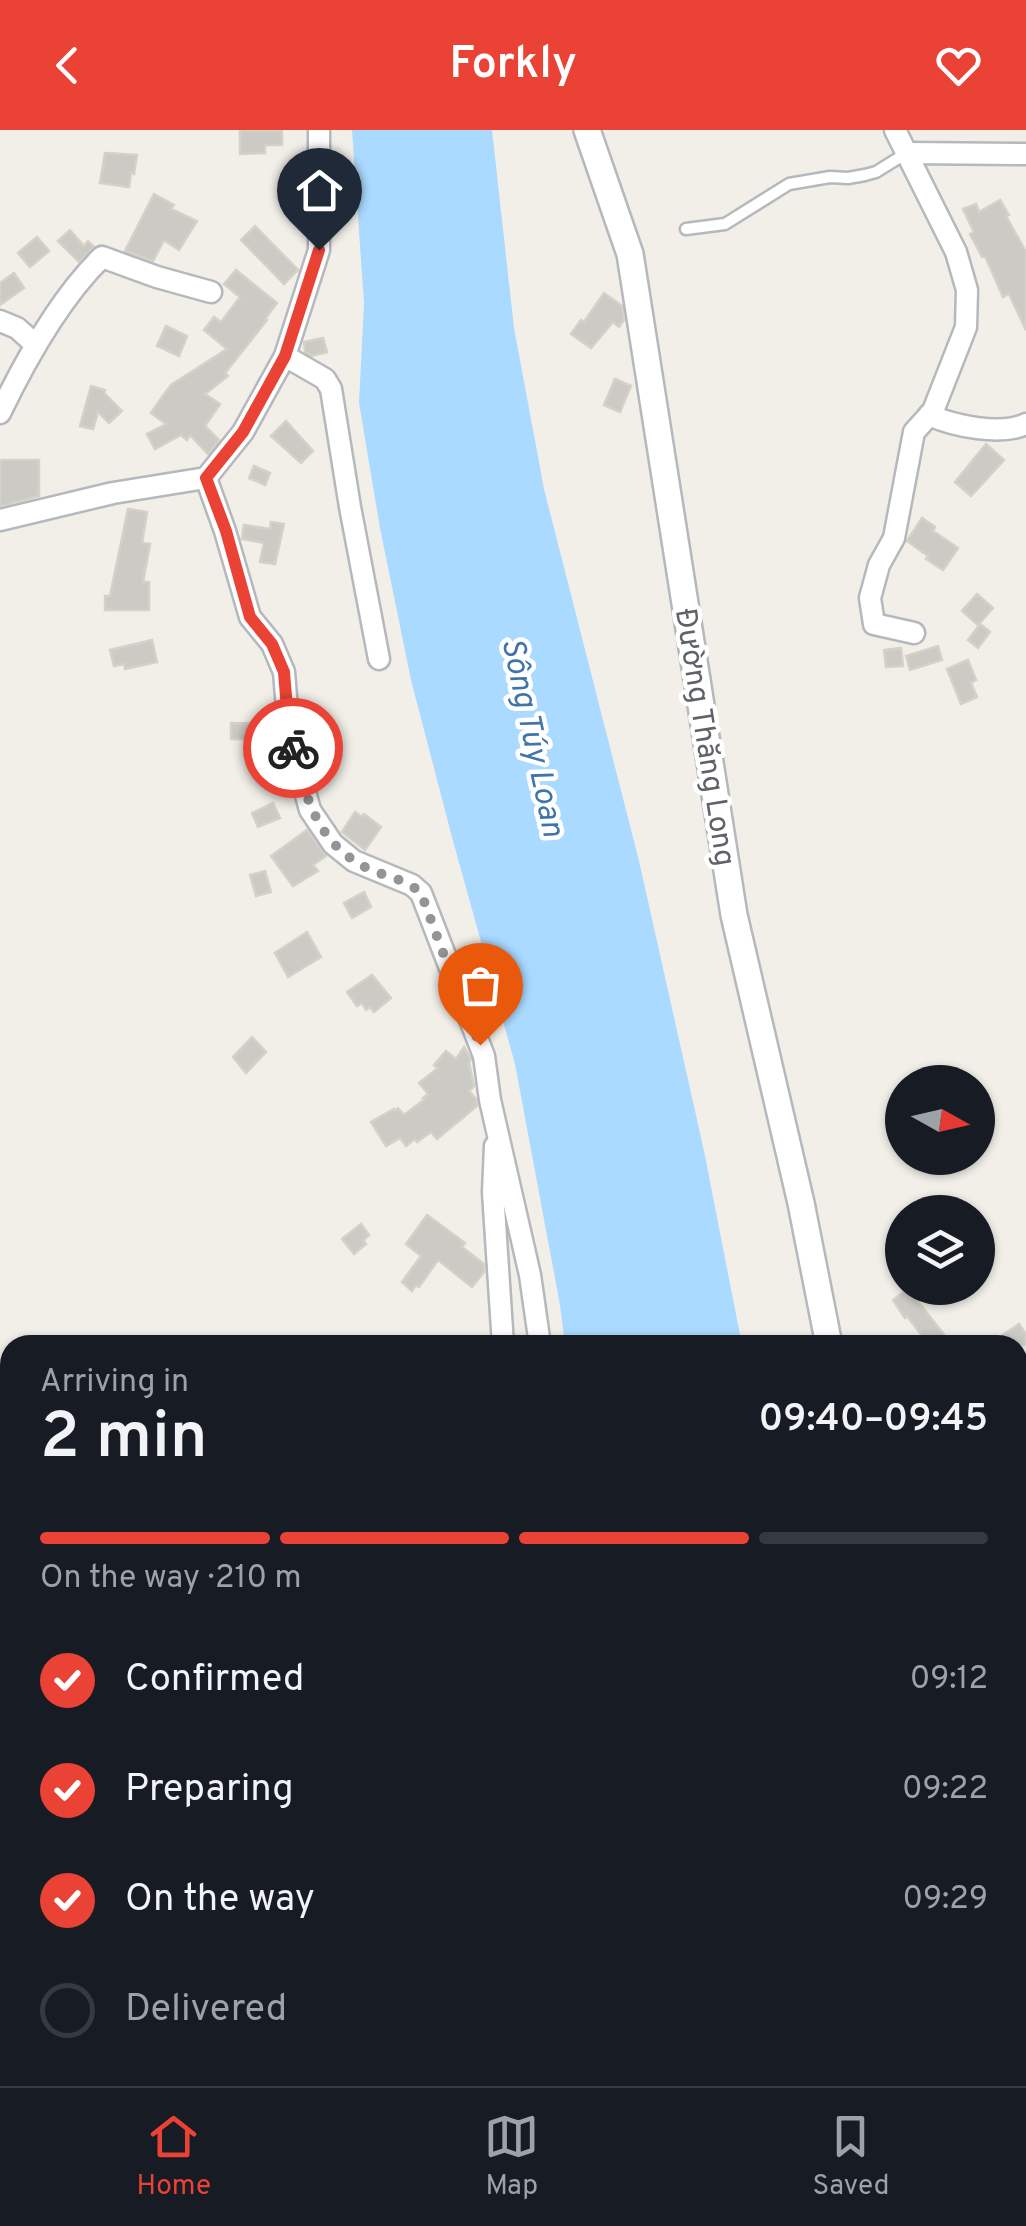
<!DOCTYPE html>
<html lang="en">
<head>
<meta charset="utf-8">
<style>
	:root { --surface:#171b24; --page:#20242c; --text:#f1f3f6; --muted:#9ea1a6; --line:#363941; --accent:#ea4335 }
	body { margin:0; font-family:Overpass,sans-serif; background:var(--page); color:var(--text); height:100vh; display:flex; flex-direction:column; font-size:38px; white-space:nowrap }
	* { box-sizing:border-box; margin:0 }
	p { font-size:32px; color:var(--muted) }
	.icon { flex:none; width:55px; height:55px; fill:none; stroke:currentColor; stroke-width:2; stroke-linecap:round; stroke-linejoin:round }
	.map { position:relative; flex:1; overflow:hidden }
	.sheet { position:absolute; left:0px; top:1205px; width:1028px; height:752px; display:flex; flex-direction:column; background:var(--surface); border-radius:30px 30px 0 0; box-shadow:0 2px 8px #0004 }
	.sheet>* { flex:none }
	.needle { width:65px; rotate:98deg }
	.tools { position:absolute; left:885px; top:935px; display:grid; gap:20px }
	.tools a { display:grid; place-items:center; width:110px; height:110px; border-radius:50%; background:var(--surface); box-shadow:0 2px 8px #0004; font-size:50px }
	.pin { position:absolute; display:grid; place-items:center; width:85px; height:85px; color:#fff; margin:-102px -42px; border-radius:50% 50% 50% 0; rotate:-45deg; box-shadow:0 0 10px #0007 }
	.pin .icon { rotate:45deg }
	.courier { position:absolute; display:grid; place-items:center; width:100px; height:100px; margin:-50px; border:8px solid #ea4335; border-radius:50%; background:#fff; color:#222; box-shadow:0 2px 12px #0007 }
	.summary em { font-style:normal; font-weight:600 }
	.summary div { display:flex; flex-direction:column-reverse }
	.summary { display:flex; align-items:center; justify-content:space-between; height:170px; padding:0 40px }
	h1 { font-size:65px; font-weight:600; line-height:75px }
	.bar { display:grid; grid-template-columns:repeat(4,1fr); gap:15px 10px; align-content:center; height:120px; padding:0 40px }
	.bar i { height:12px; border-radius:8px; background:var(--line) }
	.bar .current { background:var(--accent) }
	.bar p { grid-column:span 4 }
	ol { padding:0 40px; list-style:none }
	li { display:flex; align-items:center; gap:30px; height:110px }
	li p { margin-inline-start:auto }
	li .icon { padding:10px; border-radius:50%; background:var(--accent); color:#fff; stroke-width:4 }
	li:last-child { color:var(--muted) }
	li i { width:55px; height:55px; border:5px solid var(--line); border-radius:50% }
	header { display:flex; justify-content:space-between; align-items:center; height:130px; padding:0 40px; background:var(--accent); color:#fff; font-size:45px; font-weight:600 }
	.dock { display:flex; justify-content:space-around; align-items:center; height:140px; border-top:2px solid var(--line); background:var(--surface); font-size:28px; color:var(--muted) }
	.dock a { display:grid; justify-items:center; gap:5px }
	.dock .current { color:var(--accent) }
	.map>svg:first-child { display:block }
</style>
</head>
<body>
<header><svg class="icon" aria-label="back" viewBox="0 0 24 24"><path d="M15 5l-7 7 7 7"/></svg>Forkly<svg class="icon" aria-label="heart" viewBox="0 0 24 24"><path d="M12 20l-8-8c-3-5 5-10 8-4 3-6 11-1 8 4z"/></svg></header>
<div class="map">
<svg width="1026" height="1956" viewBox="0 0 1026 1956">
	<rect width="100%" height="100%" fill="#f1efe8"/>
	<g fill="#aadaff">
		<polygon points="352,0 492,0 514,198 544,359 639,731 704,1021 742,1215 565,1215 560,1175 515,934 453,711 411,550 380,398 359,273 364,173"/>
		<polygon points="450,1948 624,1948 621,1956 448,1956"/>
	</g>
	<g fill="#cccac5" stroke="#d6d1c6" stroke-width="2.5">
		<polygon points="240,0 282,0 282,15 265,15 265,23 240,24"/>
		<polygon points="105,23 137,25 134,44 131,43 129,57 100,53"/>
		<polygon points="154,64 174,75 171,79 197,91 179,120 164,110 153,131 125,121"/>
		<polygon points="1000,70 1009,85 1006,86 1026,122 1026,200 1009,164 1003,167 985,126 982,127 970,104 974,102 963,79 976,74 979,82"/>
		<polygon points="255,96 298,140 284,154 241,110"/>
		<polygon points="70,100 84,116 88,111 94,117 79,132 58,111"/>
		<polygon points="37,107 49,121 30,137 18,123"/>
		<polygon points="236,140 277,173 265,189 267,190 225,243 228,246 205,264 220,274 205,296 219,310 208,324 190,305 187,310 181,305 155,319 147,304 166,294 151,283 162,267 171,255 227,219 204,200 214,187 221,192 240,167 224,154"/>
		<polygon points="14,143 24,158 0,175 0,153"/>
		<polygon points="604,163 622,176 624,190 619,197 613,192 591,218 571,204 581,190 584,192"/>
		<polygon points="166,196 187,206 179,226 157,216"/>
		<polygon points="323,208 327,222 312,226 305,222 304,212"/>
		<polygon points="615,249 631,256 620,282 604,275"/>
		<polygon points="91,256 105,260 104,263 122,281 109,293 98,282 93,299 80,296"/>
		<polygon points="286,291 313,321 301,333 271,306"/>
		<polygon points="986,314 1004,330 971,366 955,352"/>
		<polygon points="0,330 39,330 39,366 0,376"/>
		<polygon points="254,336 270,343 265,355 249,348"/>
		<polygon points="128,379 147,382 142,413 150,414 143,452 149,452 149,480 105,480 105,466 110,466"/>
		<polygon points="922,388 935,397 933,401 958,418 943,440 926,429 928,426 907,411"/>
		<polygon points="271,392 284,394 275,434 260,432 264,413 242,409 244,395 270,399"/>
		<polygon points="977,464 993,478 978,495 962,481"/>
		<polygon points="980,494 990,502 978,518 968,510"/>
		<polygon points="152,510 157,532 125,539 124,534 114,536 110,520"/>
		<polygon points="938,516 942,530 910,540 906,526"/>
		<polygon points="901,518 903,536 886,537 884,520"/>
		<polygon points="968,530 976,550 971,553 977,567 961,574 947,539"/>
		<polygon points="231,593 273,594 273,610 231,609"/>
		<polygon points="273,673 280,688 258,697 252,683"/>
		<polygon points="355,682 362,687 364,684 381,697 365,720 342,702"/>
		<polygon points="307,700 326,726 313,735 318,741 293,756 271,726"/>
		<polygon points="265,741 271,762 256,766 250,745"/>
		<polygon points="364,762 371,777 352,788 344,773"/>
		<polygon points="307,802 321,827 288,847 275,823"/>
		<polygon points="372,845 391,868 374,882 370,877 366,880 362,873 357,876 347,862"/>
		<polygon points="252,907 266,922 246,943 233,927"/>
		<polygon points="464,917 471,929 469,933 474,956 469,961 476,969 477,976 437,1009 431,1002 417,1012 415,1009 406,1016 400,1008 386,1016 371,992 394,979 395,981 398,978 404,985 425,969 423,968 428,964 419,953 438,938 434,935 446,921 456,929"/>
		<polygon points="427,1085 465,1113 462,1117 484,1134 484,1142 472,1157 438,1130 419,1157 416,1155 412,1161 402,1152 421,1126 406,1114"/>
		<polygon points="361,1094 369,1105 363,1111 366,1114 354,1124 342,1109"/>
		<polygon points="909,1158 917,1170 952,1215 929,1215 907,1186 905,1188 893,1170"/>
		<polygon points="1019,1194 1026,1204 1026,1215 1007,1215 1001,1206"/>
	</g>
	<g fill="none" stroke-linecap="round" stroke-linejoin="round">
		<g stroke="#b5b8bc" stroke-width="15">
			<polyline id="service" points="686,99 725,94 789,54 830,47 848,48 865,45 876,42 905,24"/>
		</g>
		<g stroke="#b5b8bc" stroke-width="25">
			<g id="minor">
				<polyline points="895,0 956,122 967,160 966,197 933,281 914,302 894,408 879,435 870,468 874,494 914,503"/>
				<polyline points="906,23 1026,24"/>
				<polyline points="0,191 17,198 36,215"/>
				<polyline points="285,226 325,249 331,259 350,377 379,529"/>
				<path d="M 0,283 C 25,231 61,167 102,127 L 157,147 L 211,162"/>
				<path d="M 929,285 C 954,296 1001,306 1026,294"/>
				<polyline points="206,348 225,401 250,487 272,514 284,542 289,603 310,680 333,714 354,731 412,755 421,763 484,926 490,970 530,1145 540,1215"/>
				<polyline points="0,390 113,363 206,348 243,302 285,226 319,120 319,0"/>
				<polyline points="495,1016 493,1062 503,1215"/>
				<polyline points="1018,1702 1026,1668"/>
				<polyline points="0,1871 10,1887"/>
				<polyline points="46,1948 49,1956"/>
				<polyline points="1007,1948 1010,1956"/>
			</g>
		</g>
		<g stroke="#b5b8bc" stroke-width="30">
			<g id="tertiary">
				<polyline points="587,0 630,124 734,785 801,1073 829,1215"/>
				<polyline points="695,1956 699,1948"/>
			</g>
		</g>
		<g stroke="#9cc7a9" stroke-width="4" stroke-dasharray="10 5" stroke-linecap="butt">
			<polyline points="1025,1235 1026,1238"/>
			<polyline points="1022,1295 1026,1294"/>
			<polyline points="425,1956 428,1948"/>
		</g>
		<use href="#service" stroke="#fff" stroke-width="10"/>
		<use href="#minor" stroke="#fff" stroke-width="20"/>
		<use href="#tertiary" stroke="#fff" stroke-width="25"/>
	</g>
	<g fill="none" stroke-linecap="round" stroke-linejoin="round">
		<path stroke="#929495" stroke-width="10" stroke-dasharray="0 18" d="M 293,618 C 307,670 317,715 371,740 C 388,747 407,750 421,763 L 446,831 L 480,915"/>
		<polyline stroke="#ea4335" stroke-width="12" points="293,618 289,603 284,542 272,514 250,487 226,401 206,348 243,302 285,226 319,120"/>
	</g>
	<g text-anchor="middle" stroke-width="9" stroke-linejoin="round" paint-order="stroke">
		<g font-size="30" fill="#5f6368" stroke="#fff">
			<text transform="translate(706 607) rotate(81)" y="10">Đường Thăng Long</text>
		</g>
		<g font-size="32" font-style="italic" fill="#4174aa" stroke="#fff">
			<text transform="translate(534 607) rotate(78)" y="11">Sông Túy Loan</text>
		</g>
	</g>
</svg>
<div class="tools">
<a><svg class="needle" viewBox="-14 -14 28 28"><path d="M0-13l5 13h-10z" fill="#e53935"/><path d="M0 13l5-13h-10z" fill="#9ea1a6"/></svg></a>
<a><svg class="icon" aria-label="layers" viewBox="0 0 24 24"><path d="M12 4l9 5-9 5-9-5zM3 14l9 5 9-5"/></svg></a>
</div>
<div class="pin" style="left:480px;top:915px;background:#ea580c"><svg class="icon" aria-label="bag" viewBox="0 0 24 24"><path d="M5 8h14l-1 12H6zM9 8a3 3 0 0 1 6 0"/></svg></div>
<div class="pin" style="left:319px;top:120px;background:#1f2937"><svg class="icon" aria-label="home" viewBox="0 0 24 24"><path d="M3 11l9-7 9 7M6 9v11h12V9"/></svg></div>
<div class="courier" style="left:293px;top:618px"><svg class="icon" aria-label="bike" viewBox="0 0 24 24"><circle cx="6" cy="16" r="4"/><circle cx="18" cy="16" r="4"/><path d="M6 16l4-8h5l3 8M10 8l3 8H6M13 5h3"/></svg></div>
<section class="sheet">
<div class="summary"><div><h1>2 min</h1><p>Arriving in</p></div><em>09:40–09:45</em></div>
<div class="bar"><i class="current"></i><i class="current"></i><i class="current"></i><i></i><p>On the way · 210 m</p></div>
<ol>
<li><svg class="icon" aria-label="check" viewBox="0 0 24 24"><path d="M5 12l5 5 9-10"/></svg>Confirmed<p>09:12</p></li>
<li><svg class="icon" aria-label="check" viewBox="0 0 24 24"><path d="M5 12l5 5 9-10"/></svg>Preparing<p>09:22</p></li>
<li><svg class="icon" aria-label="check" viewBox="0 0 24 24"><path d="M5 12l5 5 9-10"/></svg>On the way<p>09:29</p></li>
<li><i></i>Delivered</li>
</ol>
</section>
</div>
<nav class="dock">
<a class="current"><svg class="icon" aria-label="home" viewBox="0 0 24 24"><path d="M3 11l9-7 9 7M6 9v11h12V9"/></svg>Home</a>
<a><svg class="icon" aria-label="map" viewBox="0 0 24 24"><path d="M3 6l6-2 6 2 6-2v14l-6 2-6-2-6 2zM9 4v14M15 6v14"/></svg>Map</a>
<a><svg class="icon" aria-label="saved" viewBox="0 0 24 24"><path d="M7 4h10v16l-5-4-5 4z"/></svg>Saved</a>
</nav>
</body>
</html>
